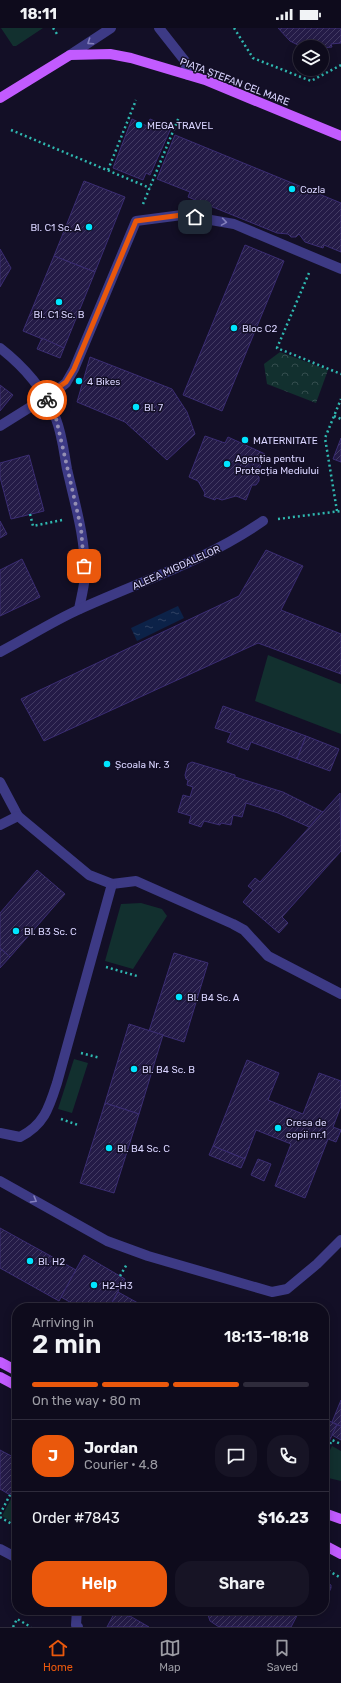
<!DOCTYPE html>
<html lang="en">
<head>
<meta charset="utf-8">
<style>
	:root { --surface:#0e0b1c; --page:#171425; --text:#f1f3f6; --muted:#9b9ba3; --line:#2e2b3b; --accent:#ea580c }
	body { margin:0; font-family:Rubik,sans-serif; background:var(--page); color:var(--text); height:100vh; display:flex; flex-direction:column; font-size:15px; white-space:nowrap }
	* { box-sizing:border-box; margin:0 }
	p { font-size:13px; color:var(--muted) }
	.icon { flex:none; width:22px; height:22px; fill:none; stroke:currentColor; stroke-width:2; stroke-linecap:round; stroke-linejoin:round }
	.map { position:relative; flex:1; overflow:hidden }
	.sheet { position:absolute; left:12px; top:1275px; width:317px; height:312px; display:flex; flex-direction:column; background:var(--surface); border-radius:16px; box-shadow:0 2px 10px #0003,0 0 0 1px var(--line) }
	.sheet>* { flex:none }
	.controls { position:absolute; left:293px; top:12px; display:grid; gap:8px }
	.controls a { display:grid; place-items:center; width:36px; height:36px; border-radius:50%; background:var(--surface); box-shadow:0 2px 10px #0003,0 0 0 1px var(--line); font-size:20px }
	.pin { position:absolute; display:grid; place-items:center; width:34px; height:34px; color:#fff; margin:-17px; border-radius:8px; box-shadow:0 2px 6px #0006 }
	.courier { position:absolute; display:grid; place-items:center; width:40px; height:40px; margin:-20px; border:3px solid #ea580c; border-radius:50%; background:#fff; color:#222; box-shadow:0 1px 5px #0007 }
	.headline em { font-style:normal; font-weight:600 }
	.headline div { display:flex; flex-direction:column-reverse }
	.headline { display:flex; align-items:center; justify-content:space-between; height:68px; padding:0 20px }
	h1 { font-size:26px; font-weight:600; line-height:30px }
	.bar { display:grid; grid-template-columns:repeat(4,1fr); gap:6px 4px; align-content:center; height:48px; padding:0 20px }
	.bar i { height:5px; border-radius:3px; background:var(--line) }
	.bar .selected { background:var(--accent) }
	.bar p { grid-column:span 4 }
	.line { display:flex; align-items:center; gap:10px; padding:0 20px; border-top:1px solid var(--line) }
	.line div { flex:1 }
	.round { display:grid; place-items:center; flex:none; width:42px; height:42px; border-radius:16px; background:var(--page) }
	.action { display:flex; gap:8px; margin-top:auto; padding:8px 20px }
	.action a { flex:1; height:46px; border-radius:16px; background:var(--accent); color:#fff; font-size:16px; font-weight:600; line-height:46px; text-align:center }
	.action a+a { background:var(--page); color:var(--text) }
	.status { display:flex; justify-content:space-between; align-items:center; height:28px; padding:0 20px; background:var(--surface); direction:ltr }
	.status svg { height:11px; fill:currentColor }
	.tabs { display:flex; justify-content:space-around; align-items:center; height:56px; border-top:1px solid var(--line); background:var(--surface); font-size:11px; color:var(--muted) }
	.tabs a { display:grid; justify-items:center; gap:2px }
	.tabs .selected { color:var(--accent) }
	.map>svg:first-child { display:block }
</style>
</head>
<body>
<div class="status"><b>18:11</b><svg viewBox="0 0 49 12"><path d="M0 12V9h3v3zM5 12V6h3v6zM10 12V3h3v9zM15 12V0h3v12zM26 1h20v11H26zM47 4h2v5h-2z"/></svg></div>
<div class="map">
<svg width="341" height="1599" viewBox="0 0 341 1599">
	<defs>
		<pattern id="park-crowns" width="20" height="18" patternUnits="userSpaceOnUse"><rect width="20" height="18" fill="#12302f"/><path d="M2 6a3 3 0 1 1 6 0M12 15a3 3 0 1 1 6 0" fill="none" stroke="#344d4e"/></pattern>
		<pattern id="water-ripples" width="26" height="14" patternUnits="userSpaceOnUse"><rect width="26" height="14" fill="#0c2248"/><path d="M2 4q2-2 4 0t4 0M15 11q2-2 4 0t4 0" fill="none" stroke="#2f4163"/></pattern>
		<pattern id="building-hatch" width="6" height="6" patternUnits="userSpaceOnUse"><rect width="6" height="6" fill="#241b47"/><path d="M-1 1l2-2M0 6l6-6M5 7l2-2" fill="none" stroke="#433b63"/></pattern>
	</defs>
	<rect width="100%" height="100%" fill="#130f26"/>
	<g fill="#12302f">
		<polygon points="1,0 43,0 16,18 13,18"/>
		<polygon points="268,627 341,656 341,706 255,673"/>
		<polygon points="141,875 162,881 167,888 133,941 105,933 121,876"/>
		<polygon points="74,1031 88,1035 72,1085 58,1081"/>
		<polygon points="332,1418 341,1423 341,1453 324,1449 324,1434"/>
		<polygon points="12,1469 17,1472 17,1497 2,1488"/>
	</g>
	<polygon fill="url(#park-crowns)" points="280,324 328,342 316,375 267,356 264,336"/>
	<polygon fill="url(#water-ripples)" points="178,578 184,590 137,613 131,600"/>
	<g fill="url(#building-hatch)" stroke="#3b2d73">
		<polygon points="278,0 341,0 341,15 331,16 332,19 322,20 322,17 302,19 290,13"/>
		<polygon points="132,91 147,98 150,91 171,100 150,147 146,145 143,152 113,140"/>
		<polygon points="175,107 341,175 341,224 324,217 323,220 305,214 299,206 296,209 291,209 288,206 277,205 188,169 190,164 157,151"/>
		<polygon points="84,153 125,169 95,244 54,228"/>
		<polygon points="245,217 284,233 222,383 183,367"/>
		<polygon points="0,221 11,240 0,259"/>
		<polygon points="54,228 95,244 64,320 23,303"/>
		<polygon points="42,310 64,320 60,330 37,321"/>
		<polygon points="90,329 172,361 187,384 195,406 167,432 125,394 77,374"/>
		<polygon points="0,357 13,367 0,383"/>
		<polygon points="205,408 225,415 228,409 265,426 257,447 259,449 259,453 256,457 252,457 246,472 236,468 222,472 216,470 215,472 204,468 205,465 198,453 189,449"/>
		<polygon points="341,410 341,434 333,431"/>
		<polygon points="29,427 44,483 11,491 0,449 0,435"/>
		<polygon points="0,493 7,506 0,510"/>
		<polygon points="266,522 303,538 281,582 341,606 341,646 258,615 44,713 21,671 239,568"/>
		<polygon points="22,531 40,569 0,588 0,542"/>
		<polygon points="223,678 306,708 297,731 251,714 248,722 227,714 231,705 215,700"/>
		<polygon points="306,708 339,721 330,743 297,731"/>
		<polygon points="192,734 235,747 235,749 283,764 323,784 309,799 278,785 246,775 242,789 233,787 231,797 221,795 220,797 204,793 201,799 189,795 191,788 178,784 183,767 190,769 193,759 187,757 188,752 186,751 185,747 188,736"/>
		<polygon points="340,765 341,823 282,889 288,895 279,905 243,874 253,862 248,858 255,850 260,854"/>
		<polygon points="37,842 65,866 10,929 0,920 0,885"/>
		<polygon points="0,920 10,929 0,940"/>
		<polygon points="174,925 208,935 184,1014 149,1003"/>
		<polygon points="129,996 163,1007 139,1086 105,1075"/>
		<polygon points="247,1032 279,1045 268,1072 303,1086 319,1045 341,1053 341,1078 333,1099 341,1102 336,1114 328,1111 305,1170 275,1158 291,1116 256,1102 245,1131 213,1118"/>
		<polygon points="105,1075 139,1086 114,1165 80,1155"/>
		<polygon points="213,1118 245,1131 241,1140 209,1127"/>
		<polygon points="258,1131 271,1136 264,1153 251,1147"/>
		<polygon points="0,1200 76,1242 59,1273 0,1240"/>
		<polygon points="84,1227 125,1251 109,1280 80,1280 61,1269"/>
		<polygon points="118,1264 147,1280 109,1280"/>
		<polygon points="341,1372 341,1398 332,1394"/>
		<polygon points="324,1390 337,1397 327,1418 324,1416"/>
		<polygon points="337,1397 341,1398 341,1412 332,1407"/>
		<polygon points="0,1422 17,1431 17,1471 0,1461"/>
		<polygon points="324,1553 331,1557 331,1560 324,1575"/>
		<polygon points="116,1582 129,1589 130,1588 149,1599 107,1599"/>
		<polygon points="210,1582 300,1582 291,1599 219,1599 210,1593 208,1587"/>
	</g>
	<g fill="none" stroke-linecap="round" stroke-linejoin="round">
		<g stroke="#2fb8b0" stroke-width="2.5" stroke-dasharray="2 3" stroke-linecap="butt">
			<polyline points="53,0 57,6"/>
			<polyline points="234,0 253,30 311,53 341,37"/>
			<polyline points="11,102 150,160"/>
			<polyline points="108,142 136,72"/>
			<polyline points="143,176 179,89"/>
			<polyline points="309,245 277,320 341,346"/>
			<polyline points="334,388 341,391"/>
			<polyline points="337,483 325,410 341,371"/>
			<polyline points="30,486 33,498 62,492"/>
			<polyline points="278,491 341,483"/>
			<polyline points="106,939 137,948"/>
			<polyline points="81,1025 100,1030"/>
			<polyline points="61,1091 78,1097"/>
			<polyline points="120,1248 127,1236"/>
			<polyline points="324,1421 327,1422 332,1412 341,1416"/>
			<polyline points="0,1486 10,1467"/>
			<polyline points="0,1489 17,1499"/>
			<polyline points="324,1540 341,1550"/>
			<polyline points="13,1599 17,1591 31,1599"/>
		</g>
		<g stroke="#3d3a85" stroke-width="10">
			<polyline points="159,0 185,33 188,47"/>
			<polyline points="70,27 111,0"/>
			<path d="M 0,320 C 22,337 47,364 56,391 C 62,406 64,425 67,441 C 75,476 86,512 85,548 C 84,559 81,571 79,581"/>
			<polyline points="0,398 56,363 66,355 74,341 136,193 182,187 234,196 341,241"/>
			<path d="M 0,624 C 27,610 53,593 80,581 C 142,553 207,532 263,493"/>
			<polyline points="0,754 18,788 89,847 112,856 136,853 233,896 244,902 268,928 341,966"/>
			<polyline points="0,797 18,788"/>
			<path d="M 0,1105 L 20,1109 C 44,1097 49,1080 57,1055 L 112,856"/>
			<polyline points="0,1153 107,1213 148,1228 272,1264 287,1261 317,1236 341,1212"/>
			<polyline points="0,1521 17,1530"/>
			<polyline points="77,1582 76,1597 78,1599"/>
		</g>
		<g stroke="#c25bff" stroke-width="10">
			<polyline points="0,70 70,27 110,26 131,30 205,52 341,108"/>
			<polyline points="0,1334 17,1343"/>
			<polyline points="0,1349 17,1358"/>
			<polyline points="324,1485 341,1491"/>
			<polyline points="324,1517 341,1526"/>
		</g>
	</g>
	<defs><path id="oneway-chevron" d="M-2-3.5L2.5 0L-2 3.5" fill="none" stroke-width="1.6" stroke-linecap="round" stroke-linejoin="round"/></defs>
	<g stroke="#837fbc">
		<use href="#oneway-chevron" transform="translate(90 14) rotate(146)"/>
		<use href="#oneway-chevron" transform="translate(224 194) rotate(9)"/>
		<use href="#oneway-chevron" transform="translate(34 1172) rotate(30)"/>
	</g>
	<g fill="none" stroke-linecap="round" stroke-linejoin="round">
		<polyline stroke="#948fb3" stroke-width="4" stroke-dasharray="0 7.2" points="47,372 56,390 81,500 84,538"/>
		<polyline stroke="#ea580c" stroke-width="5" points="47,372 45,369 66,354 74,341 136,193 182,187 195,189"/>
	</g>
	<g fill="#00e5ff" stroke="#130f26" stroke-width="1.5">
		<circle cx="139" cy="97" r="4"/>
		<circle cx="292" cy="161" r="4"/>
		<circle cx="89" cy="199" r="4"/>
		<circle cx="59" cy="274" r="4"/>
		<circle cx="234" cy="300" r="4"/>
		<circle cx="79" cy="353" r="4"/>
		<circle cx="136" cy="379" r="4"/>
		<circle cx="245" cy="412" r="4"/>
		<circle cx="227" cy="436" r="4"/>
		<circle cx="107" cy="736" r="4"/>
		<circle cx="16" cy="903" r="4"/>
		<circle cx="179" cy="969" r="4"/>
		<circle cx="134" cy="1041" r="4"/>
		<circle cx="278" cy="1100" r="4"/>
		<circle cx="109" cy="1120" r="4"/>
		<circle cx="30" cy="1233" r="4"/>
		<circle cx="94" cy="1257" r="4"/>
	</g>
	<g text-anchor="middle" stroke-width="3" stroke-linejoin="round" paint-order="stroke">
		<g font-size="10" fill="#d9d4ff" stroke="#130f26">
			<text transform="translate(235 53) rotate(21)" y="4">PIAȚA ȘTEFAN CEL MARE</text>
			<text transform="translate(176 539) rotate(-24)" y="4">ALEEA MIGDALELOR</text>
		</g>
		<g font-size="10" fill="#d9d4ff" stroke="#130f26" text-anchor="start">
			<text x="147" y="101">MEGA TRAVEL</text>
			<text x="300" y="165">Cozla</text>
			<text x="81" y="203" text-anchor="end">Bl. C1 Sc. A</text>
			<text x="59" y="290" text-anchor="middle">Bl. C1 Sc. B</text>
			<text x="242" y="304">Bloc C2</text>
			<text x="87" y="357">4 Bikes</text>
			<text x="144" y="383">Bl. 7</text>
			<text x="253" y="416">MATERNITATE</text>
			<text x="235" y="434">Agenția pentru<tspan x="235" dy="12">Protecția Mediului</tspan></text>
			<text x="115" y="740">Școala Nr. 3</text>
			<text x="24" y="907">Bl. B3 Sc. C</text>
			<text x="187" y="973">Bl. B4 Sc. A</text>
			<text x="142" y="1045">Bl. B4 Sc. B</text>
			<text x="286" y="1098">Cresa de<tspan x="286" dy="12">copii nr.1</tspan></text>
			<text x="117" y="1124">Bl. B4 Sc. C</text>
			<text x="38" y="1237">Bl. H2</text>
			<text x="102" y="1261">H2-H3</text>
		</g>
	</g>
</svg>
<div class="controls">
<a><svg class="icon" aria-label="layers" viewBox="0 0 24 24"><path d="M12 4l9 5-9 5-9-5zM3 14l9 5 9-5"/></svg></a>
</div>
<div class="pin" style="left:84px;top:538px;background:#ea580c"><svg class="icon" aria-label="bag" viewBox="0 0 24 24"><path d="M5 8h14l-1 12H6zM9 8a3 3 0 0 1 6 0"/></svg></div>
<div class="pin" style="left:195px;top:189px;background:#1f2937"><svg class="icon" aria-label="home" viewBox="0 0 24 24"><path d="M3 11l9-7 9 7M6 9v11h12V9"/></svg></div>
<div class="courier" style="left:47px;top:372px"><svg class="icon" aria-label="bike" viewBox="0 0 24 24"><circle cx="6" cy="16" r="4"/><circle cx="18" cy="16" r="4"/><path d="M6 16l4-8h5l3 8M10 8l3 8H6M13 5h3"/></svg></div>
<section class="sheet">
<div class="headline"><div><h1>2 min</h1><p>Arriving in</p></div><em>18:13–18:18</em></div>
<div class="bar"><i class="selected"></i><i class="selected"></i><i class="selected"></i><i></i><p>On the way · 80 m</p></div>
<div class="line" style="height:72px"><b class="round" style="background:var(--accent);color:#fff">J</b><div><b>Jordan</b><p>Courier · 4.8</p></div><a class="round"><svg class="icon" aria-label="chat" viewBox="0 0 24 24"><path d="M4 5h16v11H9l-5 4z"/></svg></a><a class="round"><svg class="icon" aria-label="phone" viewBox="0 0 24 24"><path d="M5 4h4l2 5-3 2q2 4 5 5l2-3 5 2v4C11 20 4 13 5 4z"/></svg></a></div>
<div class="line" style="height:52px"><div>Order #7843</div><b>$16.23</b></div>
<div class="action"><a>Help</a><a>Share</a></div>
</section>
</div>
<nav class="tabs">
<a class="selected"><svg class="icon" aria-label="home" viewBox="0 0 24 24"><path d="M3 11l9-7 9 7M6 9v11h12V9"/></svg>Home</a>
<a><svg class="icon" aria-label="map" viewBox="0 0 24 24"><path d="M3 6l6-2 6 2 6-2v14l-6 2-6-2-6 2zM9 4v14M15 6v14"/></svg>Map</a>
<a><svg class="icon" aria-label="saved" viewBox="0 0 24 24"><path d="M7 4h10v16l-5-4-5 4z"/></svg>Saved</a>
</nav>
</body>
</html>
